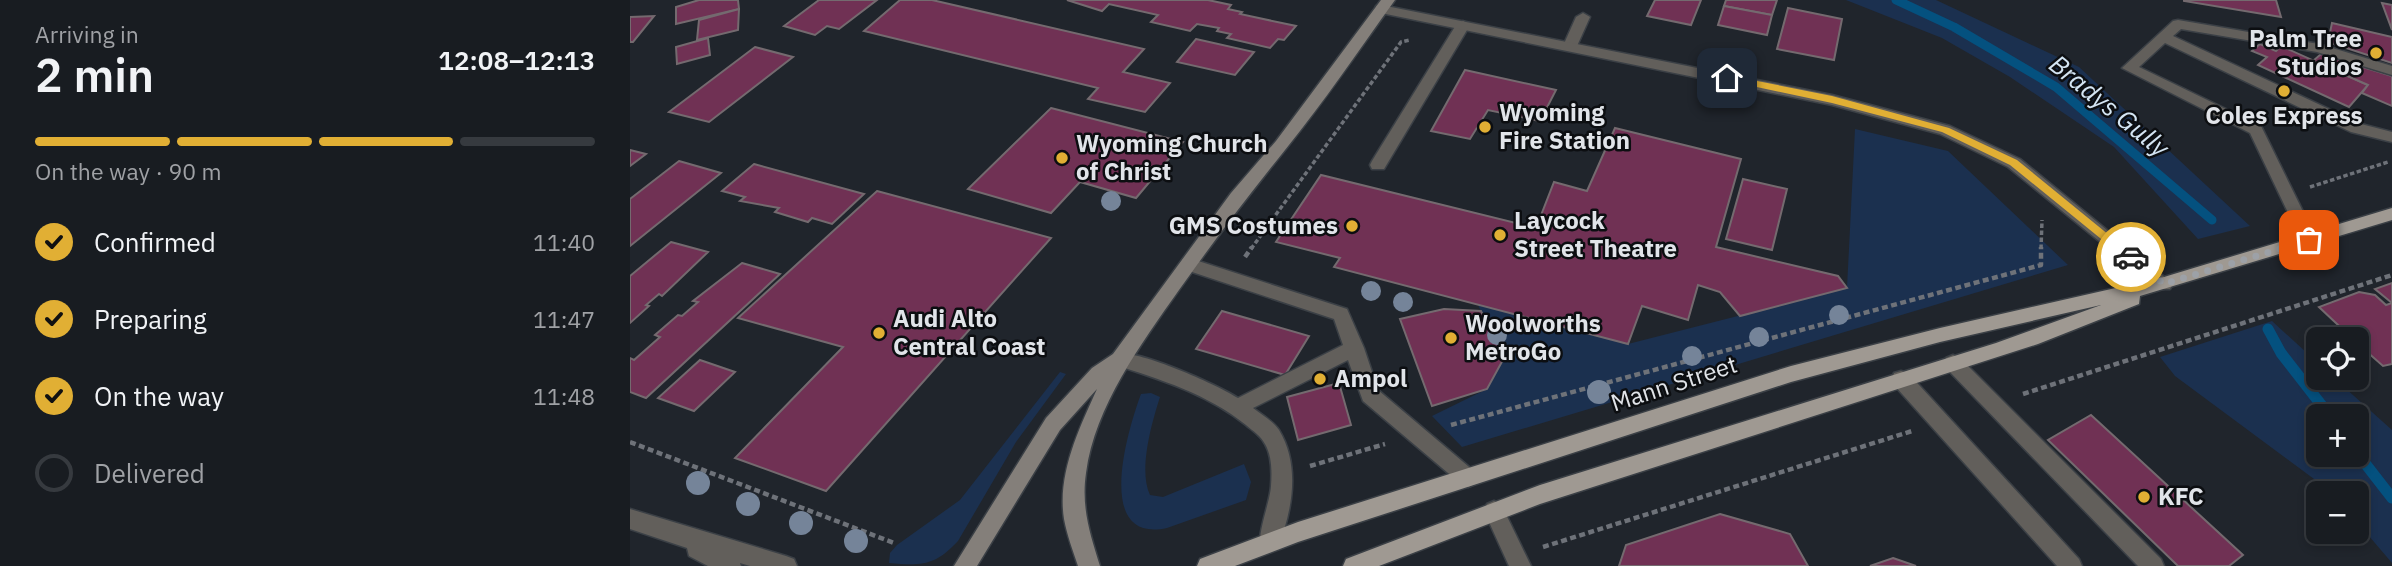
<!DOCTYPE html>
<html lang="en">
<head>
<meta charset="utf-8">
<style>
	:root { --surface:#181c21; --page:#21252a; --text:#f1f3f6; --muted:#9fa1a5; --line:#363a3f; --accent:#e1af34 }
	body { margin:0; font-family:"IBM Plex Sans",sans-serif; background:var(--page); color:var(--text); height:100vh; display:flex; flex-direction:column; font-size:26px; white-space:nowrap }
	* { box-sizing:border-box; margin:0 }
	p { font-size:23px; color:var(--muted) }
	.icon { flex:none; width:38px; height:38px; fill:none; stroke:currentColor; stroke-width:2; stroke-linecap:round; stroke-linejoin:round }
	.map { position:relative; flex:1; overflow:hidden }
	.drawer { display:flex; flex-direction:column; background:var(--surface); width:630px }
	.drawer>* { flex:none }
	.fabs { position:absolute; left:1676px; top:327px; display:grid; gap:14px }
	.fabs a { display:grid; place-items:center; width:63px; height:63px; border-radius:10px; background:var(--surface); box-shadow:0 4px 10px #0003,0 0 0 2px var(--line); font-size:35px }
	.pin { position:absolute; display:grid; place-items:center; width:60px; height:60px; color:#fff; margin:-30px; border-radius:14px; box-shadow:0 4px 10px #0006 }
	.courier { position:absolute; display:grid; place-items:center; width:70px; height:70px; margin:-35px; border:5px solid #e1af34; border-radius:50%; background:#fff; color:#222; box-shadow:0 2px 9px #0007 }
	.headline em { font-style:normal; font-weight:600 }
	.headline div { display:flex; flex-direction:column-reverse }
	.headline { display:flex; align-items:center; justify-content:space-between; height:119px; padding:0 35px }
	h1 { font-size:46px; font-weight:600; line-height:52px }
	.bar { display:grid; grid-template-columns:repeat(4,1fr); gap:10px 7px; align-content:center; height:84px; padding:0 35px }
	.bar i { height:9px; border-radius:5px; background:var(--line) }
	.bar .active { background:var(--accent) }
	.bar p { grid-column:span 4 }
	ol { padding:0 35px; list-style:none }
	li { display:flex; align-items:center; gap:21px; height:77px }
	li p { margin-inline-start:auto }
	li .icon { padding:7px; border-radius:50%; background:var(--accent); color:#111; stroke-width:4 }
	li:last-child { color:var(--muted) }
	li i { width:38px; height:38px; border:4px solid var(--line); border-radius:50% }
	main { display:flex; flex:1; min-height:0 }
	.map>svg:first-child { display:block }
</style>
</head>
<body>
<main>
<section class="drawer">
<div class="headline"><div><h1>2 min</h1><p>Arriving in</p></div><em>12:08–12:13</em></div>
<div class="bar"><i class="active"></i><i class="active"></i><i class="active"></i><i></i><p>On the way · 90 m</p></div>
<ol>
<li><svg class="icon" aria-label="check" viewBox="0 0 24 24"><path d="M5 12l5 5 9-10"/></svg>Confirmed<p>11:40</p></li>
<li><svg class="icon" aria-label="check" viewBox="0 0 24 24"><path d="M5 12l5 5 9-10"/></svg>Preparing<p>11:47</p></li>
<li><svg class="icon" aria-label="check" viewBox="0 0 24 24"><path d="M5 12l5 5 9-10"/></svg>On the way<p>11:48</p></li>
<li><i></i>Delivered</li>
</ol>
</section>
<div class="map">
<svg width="1762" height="566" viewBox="0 0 1762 566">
	<rect width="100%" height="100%" fill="#20252c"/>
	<g fill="#1b304f" fill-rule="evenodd">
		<polygon points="1216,0 1306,0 1449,67 1620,226 1568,239 1484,147 1380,77 1312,38"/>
		<polygon points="1225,129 1318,151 1438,265 832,447 802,416 857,389 874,358 848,305 998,344 1217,288"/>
		<path d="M 1642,321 L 1689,364 L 1689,378 L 1704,378 L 1762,430 L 1762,563 L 1727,522 L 1727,494 L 1703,493 L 1545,376 L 1530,357 ZM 1727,416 L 1727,455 L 1689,455 L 1689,416 Z"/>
		<path d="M 430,372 L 436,374 L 386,442 L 328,541 C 305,566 291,566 259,563 L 260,553 L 267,545 L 330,500 Z"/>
		<path d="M 521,393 L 530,397 C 522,422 508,470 520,495 L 533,497 L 614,464 L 621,482 L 616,500 L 537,528 C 463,544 498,429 511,394 Z"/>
	</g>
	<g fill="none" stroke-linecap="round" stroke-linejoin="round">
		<polyline stroke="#04517f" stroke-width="9" points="1266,0 1324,27 1426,87 1582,220"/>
		<g stroke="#04517f" stroke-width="11">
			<polyline points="1638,329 1651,353 1700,416"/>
			<polyline points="1727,453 1762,498"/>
		</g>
	</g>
	<g fill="#703154" stroke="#746a6f" stroke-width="2">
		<polygon points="69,0 108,0 109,9 46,24 46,7"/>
		<polygon points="189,0 247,0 209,29 197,26 185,35 154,26"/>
		<polygon points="270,0 302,0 514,49 493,72 540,83 515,112 458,99 468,88 234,31"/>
		<polygon points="437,0 578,0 601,5 598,9 612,12 610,14 666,26 654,40 648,39 640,48 597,38 601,34 587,31 589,28 567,24 560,31 521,22 528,15 479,4 472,11"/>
		<polygon points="1025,0 1071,0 1061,25 1017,16"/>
		<polygon points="1096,0 1147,0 1142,15 1094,6"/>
		<polygon points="1554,0 1646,0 1651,17 1554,1"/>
		<polygon points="1752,3 1762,5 1762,30"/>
		<polygon points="1094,6 1142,15 1137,35 1088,25"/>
		<polygon points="1158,8 1212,19 1204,60 1147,49"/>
		<polygon points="109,9 108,30 67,40 69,20"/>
		<polygon points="24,16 3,42 0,42 0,17"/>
		<polygon points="1702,23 1762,37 1762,63 1698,42"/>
		<polygon points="78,38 80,55 47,64 46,47"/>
		<polygon points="566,39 624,52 605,75 547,62"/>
		<polygon points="1630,44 1646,51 1651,46 1738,85 1719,107 1628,65 1637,57 1622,51"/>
		<polygon points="125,47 163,57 79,122 39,112"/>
		<polygon points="1691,54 1762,76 1762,106 1732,93 1738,85 1683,61"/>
		<polygon points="835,70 926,90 910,121 858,110 840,139 801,131"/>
		<polygon points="421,108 553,142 506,198 450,182 421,213 338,189"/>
		<polygon points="985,128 1111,159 1086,247 1208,276 1217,288 1110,316 1090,292 1068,285 1058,320 1012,306 998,344 704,267 710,258 646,242 691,175 906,228 924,182 957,191"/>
		<polygon points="0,150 16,154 0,166"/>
		<polygon points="49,161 91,173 0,246 0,199"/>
		<polygon points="124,164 234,194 202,224 182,218 178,222 145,212 149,208 110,201 115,197 92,191"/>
		<polygon points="1113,179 1157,189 1142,250 1096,239"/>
		<polygon points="247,191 421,238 196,491 105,458 213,347 108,318"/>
		<polygon points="41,242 78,252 32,296 29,294 16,305 19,306 0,323 0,276"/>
		<polygon points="112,263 150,274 16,398 0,392 0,358 4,360 30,337 25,335 48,315 52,316 68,302 63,301"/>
		<polygon points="1762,283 1762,303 1745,289"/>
		<polygon points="1729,292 1745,295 1756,305 1762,303 1762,364 1753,366 1727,343 1727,340 1724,340 1689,307"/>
		<polygon points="814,309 851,311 874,358 857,389 802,406 770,319"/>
		<polygon points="592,311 679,336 655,375 566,349"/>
		<polygon points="70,360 105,372 64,411 28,398"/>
		<polygon points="709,383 721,425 668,440 657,397"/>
		<polygon points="1461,415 1613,555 1599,566 1548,566 1418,440"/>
		<polygon points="1090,514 1160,534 1178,566 989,566 996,545"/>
		<polygon points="1263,558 1286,566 1240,566"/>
	</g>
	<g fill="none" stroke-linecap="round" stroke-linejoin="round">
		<g stroke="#3b4046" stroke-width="3">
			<g id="service">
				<polygon points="953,13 960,17 947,46 945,49 935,49 933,46 946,17"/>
				<polygon points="1548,20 1689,44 1762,66 1762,75 1687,52 1551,29 1543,36 1731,124 1762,132 1762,142 1721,132 1535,43 1509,67 1631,126 1687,240 1685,244 1673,244 1620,133 1492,68 1543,21"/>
				<polygon points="833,21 840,25 754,169 742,169 740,165 742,161 826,25"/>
				<path d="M 559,258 L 717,309 L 734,348 L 748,390 L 845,472 L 848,478 L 845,484 L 838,487 L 831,484 L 733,401 L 718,360 L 623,408 C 632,415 643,421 649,430 C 671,466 662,513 647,549 L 639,552 L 631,549 C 626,536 640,503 641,486 C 642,472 642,456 635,444 C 631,436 623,431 616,425 C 576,393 531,380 483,364 L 481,359 L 483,354 C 504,347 588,385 608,398 L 713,345 L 704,319 L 553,269 L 550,264 L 553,259 Z"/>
				<polygon points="1323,355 1330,358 1531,559 1534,566 1508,566 1316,368 1314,363 1316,358"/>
				<polygon points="1271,371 1278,373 1449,559 1452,566 1427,566 1264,385 1262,379 1264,373"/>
				<polygon points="864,501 871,504 901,566 879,566 854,511 857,504"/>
			</g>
		</g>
		<g stroke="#3b4046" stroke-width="3">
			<g id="minor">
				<polygon points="751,5 1202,95 1320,126 1390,159 1543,284 1540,289 1528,289 1378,167 1310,134 1202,105 746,12 746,6"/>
				<polygon points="0,509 156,556 164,559 167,566 120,566 110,563 111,566 78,566 59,556 57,548 0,529"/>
			</g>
		</g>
		<g stroke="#3b4046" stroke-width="3">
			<path id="secondary" d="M 751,0 L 765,0 C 729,50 694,102 655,150 C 618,196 583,242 549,290 C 511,344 465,406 456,473 C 451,507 460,534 470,566 L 448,566 C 443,551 437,535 434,519 C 427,474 449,429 467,389 L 430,430 L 347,566 L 324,566 L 416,418 L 462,368 L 483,354 L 601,193 L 646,141 Z"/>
		</g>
		<g stroke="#3b4046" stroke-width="3">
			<polygon id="primary" points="1762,208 1762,220 1510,296 1509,304 1408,344 910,504 749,566 713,566 716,559 910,485 1366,343 1471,305 1310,342 1161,382 668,542 605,566 567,566 570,559 668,522 1161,366 1310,328 1534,277"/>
		</g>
		<g stroke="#6e7279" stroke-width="3.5" stroke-dasharray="4.5 2.5" stroke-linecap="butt">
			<polyline points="1680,187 1758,162"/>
			<polyline points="621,249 771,42 780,40"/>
			<polyline points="1411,249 1412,220"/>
		</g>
		<g stroke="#6e7279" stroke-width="4.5" stroke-dasharray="6 3.5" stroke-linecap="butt">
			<polyline points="615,257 622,247"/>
			<polyline points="1393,394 1762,275"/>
			<polyline points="821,425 1411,265 1411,247"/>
			<polyline points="0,442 264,543"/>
			<polyline points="680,466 755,444"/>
			<polyline points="913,547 1282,431"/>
		</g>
		<use href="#service" fill="#625f5b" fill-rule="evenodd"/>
		<use href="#minor" fill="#625f5b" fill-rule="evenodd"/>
		<use href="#secondary" fill="#847f7a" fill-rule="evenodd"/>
		<use href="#primary" fill="#9f9992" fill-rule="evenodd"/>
	</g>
	<g fill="#758499">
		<circle cx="481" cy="201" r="10"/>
		<circle cx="741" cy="291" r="10"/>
		<circle cx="773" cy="302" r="10"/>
		<circle cx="1209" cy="315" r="10"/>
		<circle cx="867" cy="335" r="10"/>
		<circle cx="1129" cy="337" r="10"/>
		<circle cx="1062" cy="356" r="10"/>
		<circle cx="969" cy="392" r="12"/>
		<circle cx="68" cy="483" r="12"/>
		<circle cx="118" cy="504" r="12"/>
		<circle cx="171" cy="523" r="12"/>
		<circle cx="226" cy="541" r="12"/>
	</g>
	<polygon fill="#e1af34" points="1097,75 1202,96 1319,128 1387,160 1506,257 1505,260 1497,260 1380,165 1312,132 1202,103 1094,80 1094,76"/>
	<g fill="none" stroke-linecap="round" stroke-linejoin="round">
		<polyline stroke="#9da1a7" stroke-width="7" stroke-dasharray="0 12.6" points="1501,257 1534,284 1679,240"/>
	</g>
	<g fill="#e1af34" stroke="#0c0e11" stroke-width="2.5">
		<circle cx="1746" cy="53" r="7"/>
		<circle cx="1654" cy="91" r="7"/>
		<circle cx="855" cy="127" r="7"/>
		<circle cx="432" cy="158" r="7"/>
		<circle cx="722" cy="226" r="7"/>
		<circle cx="870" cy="235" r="7"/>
		<circle cx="249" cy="333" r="7"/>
		<circle cx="821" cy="338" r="7"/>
		<circle cx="690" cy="379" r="7"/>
		<circle cx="1514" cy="497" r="7"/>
	</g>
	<g text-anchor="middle" stroke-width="5" stroke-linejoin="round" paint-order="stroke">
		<g font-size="24" font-weight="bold" fill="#e1e4e9" stroke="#0c0e11" text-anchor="start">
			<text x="1732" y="47" text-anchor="end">Palm Tree<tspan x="1732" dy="28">Studios</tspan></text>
			<text x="869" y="121">Wyoming<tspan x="869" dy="28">Fire Station</tspan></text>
			<text x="1654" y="124" text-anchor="middle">Coles Express</text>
			<text x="446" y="152">Wyoming Church<tspan x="446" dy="28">of Christ</tspan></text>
			<text x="884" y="229">Laycock<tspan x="884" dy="28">Street Theatre</tspan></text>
			<text x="708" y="234" text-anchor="end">GMS Costumes</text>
			<text x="263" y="327">Audi Alto<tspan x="263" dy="28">Central Coast</tspan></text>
			<text x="835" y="332">Woolworths<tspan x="835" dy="28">MetroGo</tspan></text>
			<text x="704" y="387">Ampol</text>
			<text x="1528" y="505">KFC</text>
		</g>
		<g font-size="24" fill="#e1e4e9" stroke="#0c0e11">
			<text transform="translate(1044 384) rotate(-18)" y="8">Mann Street</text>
		</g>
		<g font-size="26" font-style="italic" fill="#d4e5f3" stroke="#0c0e11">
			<text transform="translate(1479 106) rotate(39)" y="9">Bradys Gully</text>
		</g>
	</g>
</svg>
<div class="fabs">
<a><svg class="icon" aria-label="locate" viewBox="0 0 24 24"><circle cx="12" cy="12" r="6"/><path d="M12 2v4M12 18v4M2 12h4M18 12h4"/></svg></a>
<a>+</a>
<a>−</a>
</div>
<div class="pin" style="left:1679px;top:240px;background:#ea580c"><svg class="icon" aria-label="bag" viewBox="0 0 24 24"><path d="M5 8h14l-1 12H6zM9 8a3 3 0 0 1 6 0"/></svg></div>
<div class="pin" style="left:1097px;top:78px;background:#1f2937"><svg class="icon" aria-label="home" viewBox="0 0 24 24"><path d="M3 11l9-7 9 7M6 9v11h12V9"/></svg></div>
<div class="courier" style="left:1501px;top:257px"><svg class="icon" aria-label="car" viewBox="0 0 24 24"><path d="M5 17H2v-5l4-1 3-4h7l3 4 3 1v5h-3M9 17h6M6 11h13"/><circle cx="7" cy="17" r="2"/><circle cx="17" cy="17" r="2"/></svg></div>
</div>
</main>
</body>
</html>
